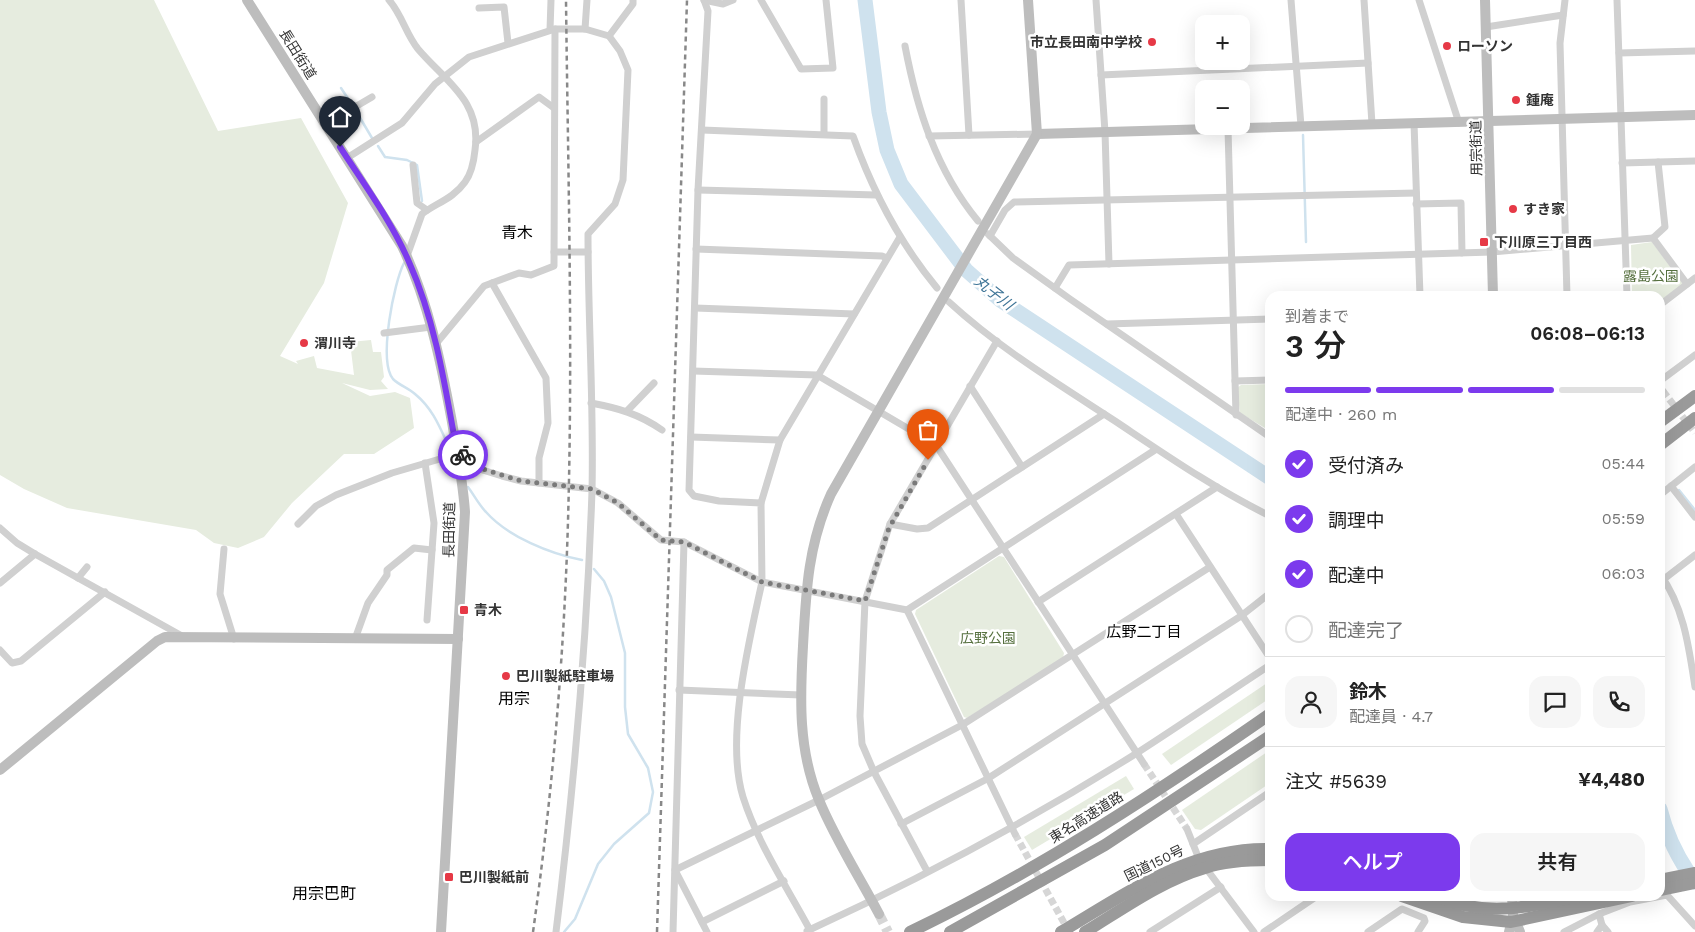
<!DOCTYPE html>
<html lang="ja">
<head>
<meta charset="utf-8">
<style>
	:root { --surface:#fff; --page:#f6f6f6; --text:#222; --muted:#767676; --line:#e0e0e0; --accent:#7c3aed }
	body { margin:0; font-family:"Work Sans","Noto Sans JP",sans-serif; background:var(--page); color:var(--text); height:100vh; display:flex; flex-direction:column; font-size:19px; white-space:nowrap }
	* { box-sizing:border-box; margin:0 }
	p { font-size:16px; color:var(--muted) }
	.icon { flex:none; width:28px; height:28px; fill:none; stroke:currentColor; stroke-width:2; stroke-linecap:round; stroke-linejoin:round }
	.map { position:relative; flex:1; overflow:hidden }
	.panel { position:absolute; left:1265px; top:291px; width:400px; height:610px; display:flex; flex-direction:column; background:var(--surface); border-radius:15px; box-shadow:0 5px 20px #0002 }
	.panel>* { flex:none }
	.fabs { position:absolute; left:1195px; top:15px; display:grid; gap:10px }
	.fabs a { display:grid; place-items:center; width:55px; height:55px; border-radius:10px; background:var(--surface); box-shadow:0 5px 20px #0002; font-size:25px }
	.pin { position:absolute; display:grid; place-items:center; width:42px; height:42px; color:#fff; margin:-51px -21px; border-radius:50% 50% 50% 0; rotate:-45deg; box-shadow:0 0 5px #0007 }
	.pin .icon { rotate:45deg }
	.courier { position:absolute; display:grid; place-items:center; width:50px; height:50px; margin:-25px; border:4px solid #7c3aed; border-radius:50%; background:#fff; color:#222; box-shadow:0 1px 6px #0007 }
	.headline em { font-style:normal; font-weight:600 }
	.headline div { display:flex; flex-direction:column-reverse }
	.headline { display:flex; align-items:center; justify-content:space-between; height:85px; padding:0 20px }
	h1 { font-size:32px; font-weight:600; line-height:38px }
	.bar { display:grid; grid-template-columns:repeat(4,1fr); gap:8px 5px; align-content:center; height:60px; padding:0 20px }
	.bar i { height:6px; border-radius:4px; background:var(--line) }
	.bar .current { background:var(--accent) }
	.bar p { grid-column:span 4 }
	.line { display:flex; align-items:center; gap:12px; padding:0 20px; border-top:1px solid var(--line) }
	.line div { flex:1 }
	.round { display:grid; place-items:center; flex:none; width:52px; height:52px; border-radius:15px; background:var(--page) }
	ol { padding:0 20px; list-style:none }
	li { display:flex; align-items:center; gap:15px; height:55px }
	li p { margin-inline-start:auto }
	li .icon { padding:5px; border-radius:50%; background:var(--accent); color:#fff; stroke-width:4 }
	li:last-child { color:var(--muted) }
	li i { width:28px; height:28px; border:2px solid var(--line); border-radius:50% }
	.primary-button { display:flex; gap:10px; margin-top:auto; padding:10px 20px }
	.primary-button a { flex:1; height:58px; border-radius:15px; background:var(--accent); color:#fff; font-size:20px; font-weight:600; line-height:58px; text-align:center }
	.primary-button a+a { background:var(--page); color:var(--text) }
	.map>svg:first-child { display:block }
</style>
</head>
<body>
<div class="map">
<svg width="1695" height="932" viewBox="0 0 1695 932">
	<rect width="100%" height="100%" fill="#fff"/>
	<g fill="#e6ecdf">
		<polygon points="0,0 154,0 218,131 301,118 348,203 324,283 280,356 298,364 296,361 314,356 317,368 354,375 350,342 371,340 373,352 381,352 384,377 381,381 388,389 370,390 342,383 370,396 395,392 410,398 414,428 374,454 344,454 292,503 264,537 238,548 214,543 196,530 67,508 24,489 0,475"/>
		<polygon points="1652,242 1683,284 1660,301 1660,296 1632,296 1631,245"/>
		<polygon points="1270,384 1270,431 1240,413 1237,388 1241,385"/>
		<polygon points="999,556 1004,557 1064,653 1063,658 967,718 964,717 915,614 916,610"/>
		<polygon points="1270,681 1270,698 1171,765 1162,754"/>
		<polygon points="1270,750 1270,783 1201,830 1195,829 1182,810"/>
		<polygon points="1126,776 1134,789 1032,850 1024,837"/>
	</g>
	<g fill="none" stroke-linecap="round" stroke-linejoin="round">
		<g stroke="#cfe2ee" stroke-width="2.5">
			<polyline points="341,88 353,106"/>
			<polyline points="356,111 372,138"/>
			<polyline points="1303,135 1306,242"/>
			<polyline points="378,146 385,157 407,160 417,165 422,201"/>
			<path d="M 404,263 C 394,282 378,361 393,379 C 399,385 408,388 415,394 C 432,408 439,425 448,445"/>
			<path d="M 468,487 C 474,495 479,505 486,512 C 508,537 551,554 582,560"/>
			<polyline points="1679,490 1695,510"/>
			<polyline points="564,932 575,919 598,864 614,844 649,813 653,792 648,768 628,734 625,707 625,653 611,597 604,581 594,569"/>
		</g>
		<g stroke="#cfe2ee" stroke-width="15">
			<polyline points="865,0 879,112 887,150 901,184 966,270 1000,300 1270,478"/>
			<path d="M 1660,809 C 1667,837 1678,859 1695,882"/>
		</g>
		<g stroke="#d6d6d6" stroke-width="7" stroke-dasharray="7 3.5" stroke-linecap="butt">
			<polyline points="1663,391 1695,433"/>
			<polyline points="1144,764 1187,829"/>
			<polyline points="1015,834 1068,930"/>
		</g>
		<polyline stroke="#d6d6d6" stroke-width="10" stroke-dasharray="10 5" stroke-linecap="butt" points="879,914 888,932"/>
		<g stroke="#d0d0d0" stroke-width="7">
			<path d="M 389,0 C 402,15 406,34 418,49 C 445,81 482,101 475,150 C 474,160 471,174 465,182 C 453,199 436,203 422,214 L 407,256"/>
			<polyline points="704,0 723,4 733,0"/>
			<polyline points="761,0 801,69 833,68 826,0"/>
			<polyline points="961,0 969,135"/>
			<polyline points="1096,0 1105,132 1109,264"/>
			<polyline points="1291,0 1301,126"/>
			<polyline points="1364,0 1372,124"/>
			<polyline points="1419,0 1459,123"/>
			<polyline points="1565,0 1560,43 1567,296"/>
			<polyline points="1617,0 1627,296"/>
			<polyline points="479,8 504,7 508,43"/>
			<polyline points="1486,27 1563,15"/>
			<polyline points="585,29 587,0"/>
			<polyline points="550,30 551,0"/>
			<polyline points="609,36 633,4 633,0"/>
			<path d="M 905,46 C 917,109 936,170 978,221"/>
			<polyline points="1619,53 1695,51"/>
			<polyline points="1101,75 1368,63"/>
			<polyline points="824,99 824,134"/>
			<polyline points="1414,123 1420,296"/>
			<polyline points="326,124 372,97"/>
			<polyline points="1228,129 1236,415"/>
			<path d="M 702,130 L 853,136 C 873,192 899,242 937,288"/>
			<polyline points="929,136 1037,134"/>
			<polyline points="476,142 539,97 554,108"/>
			<path d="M 347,158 L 402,123 L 435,84 L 469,57 L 555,29 L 585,29 L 609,36 L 620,51 L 628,70 L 623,180 L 615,204 L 588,234 C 588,320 594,406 592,491 C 587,639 574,786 556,932"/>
			<polyline points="1622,163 1695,161"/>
			<polyline points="413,165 417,203 427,210"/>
			<polyline points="698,190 876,195"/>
			<polyline points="1416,204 1461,203 1462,253"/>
			<polyline points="988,234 1013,258 1070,299 1270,437"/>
			<polyline points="990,236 1005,210 1014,202 1416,193"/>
			<polyline points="1653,238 1665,227 1658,162"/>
			<polyline points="696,249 882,256 887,258"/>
			<polyline points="554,252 588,252"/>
			<polyline points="492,283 546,378 548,423 539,458 539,483"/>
			<polyline points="1055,288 1069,265 1492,252 1653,238 1687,284"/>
			<path d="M 949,302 C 999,348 1058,384 1115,421 C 1166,455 1215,489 1270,516"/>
			<polyline points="1660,305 1695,278"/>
			<polyline points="695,308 854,314"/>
			<polyline points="1107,324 1270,319"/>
			<polyline points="384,333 431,327"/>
			<polyline points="435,345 484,286 519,273 531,275 554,266 555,29"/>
			<polyline points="693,371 817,375 936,445 1144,764"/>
			<polyline points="1235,381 1270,380"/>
			<polyline points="1660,381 1695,355"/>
			<polyline points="970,386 1022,467"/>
			<polyline points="1660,387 1663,391"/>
			<path d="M 591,403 C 618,408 639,414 662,430"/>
			<polyline points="627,411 654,383"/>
			<polyline points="691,437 780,440"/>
			<polyline points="457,448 473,467 502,476 521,481 592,489 618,503 661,540 684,542 762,582 761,503 719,501 694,496 689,490 698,190 708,11 704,0"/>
			<polyline points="425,463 434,523 427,620"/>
			<polyline points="1671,486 1695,517"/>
			<polyline points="1660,495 1695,467"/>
			<polyline points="761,503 780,440 900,237"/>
			<polyline points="1176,514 1270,658"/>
			<polyline points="298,524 316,506 336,495 392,473 457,454"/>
			<polyline points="890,524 917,529 928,528 1104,414"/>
			<polyline points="0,528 17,543 35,554 182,636"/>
			<polyline points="224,549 220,594 234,639"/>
			<path d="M 1660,574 C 1684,607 1689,648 1695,687"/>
			<polyline points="78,578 87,567"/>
			<polyline points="1664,579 1695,555"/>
			<polyline points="0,583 35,554"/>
			<polyline points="1038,602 1217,487"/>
			<polyline points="907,610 1015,834"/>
			<polyline points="355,639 368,603 387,575 387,570 414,548 432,550"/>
			<polyline points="0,650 12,663 21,661 105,592"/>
			<polyline points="679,690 801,695"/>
			<polyline points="901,824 987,779 1241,616 1270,593"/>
			<polyline points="1187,829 1199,859 1254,932"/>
			<polyline points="1193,844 1270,792"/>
			<polyline points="927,871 874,772 862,744 860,716 865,601 890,524 997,341"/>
			<polyline points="1599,914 1630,902 1667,895 1695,926"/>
			<polyline points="702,922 784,881"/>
			<path d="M 810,930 C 787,887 758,844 743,797 C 725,738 749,642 762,582 L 907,610 L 1155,450"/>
			<path d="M 807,931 C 920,879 1032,819 1137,753 C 1182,724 1226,694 1270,665"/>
			<polyline points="673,932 684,542"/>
			<polyline points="707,932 675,870 819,800 962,725 1210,567"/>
			<polyline points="1150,932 1221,887"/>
			<polyline points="1264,932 1317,896"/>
			<polyline points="1368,932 1402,909 1424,918 1425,921 1418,932"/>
			<polyline points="1564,932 1599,914 1602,925"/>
			<polyline points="1597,932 1602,925 1608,932"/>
		</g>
		<g stroke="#bdbdbd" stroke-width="10">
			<path d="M 247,0 L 402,246 C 428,300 441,362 452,422 C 457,452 463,482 465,512 L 441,932"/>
			<polyline points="1485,0 1493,296"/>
			<polyline points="1037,134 1695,115"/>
			<polyline points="0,770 157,641 165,637 458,639"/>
			<polyline points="1512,896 1513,915 1520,932"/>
			<path d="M 879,914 C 859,876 835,839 819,800 C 798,750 800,698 803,646 C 806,591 808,545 831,494 L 1037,134 L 1028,0"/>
			<polyline points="1509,932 1513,916"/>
		</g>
		<g stroke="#9a9a9a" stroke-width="12">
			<polyline points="1660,422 1695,396"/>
			<polyline points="1660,445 1695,418"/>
			<polyline points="1660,880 1695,873"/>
			<polyline points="1660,890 1695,883"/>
			<polyline points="1402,896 1463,917 1511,922 1632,896"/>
			<path d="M 1435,896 C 1487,918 1527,907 1580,896"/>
			<path d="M 910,932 C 1037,871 1155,794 1270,714"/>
			<polyline points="950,932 1105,845 1270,736"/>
			<path d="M 1061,932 C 1127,893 1190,847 1270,849"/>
			<path d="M 1085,932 C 1123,909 1161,881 1205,868 C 1225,861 1249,860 1270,860"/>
		</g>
		<g stroke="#888" stroke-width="2.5" stroke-dasharray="5 4" stroke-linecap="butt">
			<path d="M 533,932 C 552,796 564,659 568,521 C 573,347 568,173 566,0"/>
			<polyline points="657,932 687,0"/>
		</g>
	</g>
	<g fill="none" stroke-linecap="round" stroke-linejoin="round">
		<polyline stroke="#7a7a7a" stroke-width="5" stroke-dasharray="0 9" points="463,455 473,466 521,481 592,489 618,503 661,540 684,542 762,582 865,601 889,528 928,460"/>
		<path stroke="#7c3aed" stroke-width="6" d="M 340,147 C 364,184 392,222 409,262 C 435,320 445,385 456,447 L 463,455"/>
	</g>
	<g fill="#e63946" stroke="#fff" stroke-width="2">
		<circle cx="1152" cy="42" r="5"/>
		<circle cx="1447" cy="46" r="5"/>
		<circle cx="1516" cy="100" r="5"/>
		<circle cx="1513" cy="209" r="5"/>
		<rect x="1479" y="237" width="10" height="10" rx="2.5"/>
		<circle cx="304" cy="343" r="5"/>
		<rect x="459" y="605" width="10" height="10" rx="2.5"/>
		<circle cx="506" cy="676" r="5"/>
		<rect x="444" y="872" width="10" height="10" rx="2.5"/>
	</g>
	<g text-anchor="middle" stroke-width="5" stroke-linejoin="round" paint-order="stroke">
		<g font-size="14" font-weight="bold" fill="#333" stroke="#fff" text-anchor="start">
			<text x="1142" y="47" text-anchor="end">市立長田南中学校</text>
			<text x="1457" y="51">ローソン</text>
			<text x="1526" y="105">鍾庵</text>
			<text x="1523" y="214">すき家</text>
			<text x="1494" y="247">下川原三丁目西</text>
			<text x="314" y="348">渭川寺</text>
			<text x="474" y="615">青木</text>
			<text x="516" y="681">巴川製紙駐車場</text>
			<text x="459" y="882">巴川製紙前</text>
		</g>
		<g font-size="14" fill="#333" stroke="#fff">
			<text transform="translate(298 54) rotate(58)" y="5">長田街道</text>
			<text transform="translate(1476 148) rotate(-91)" y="5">用宗街道</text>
			<text transform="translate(449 530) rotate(-89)" y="5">長田街道</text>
			<text transform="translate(1086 817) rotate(-32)" y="5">東名高速道路</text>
			<text transform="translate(1154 863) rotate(-26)" y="5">国道150号</text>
		</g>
		<g font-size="14" fill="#56703f" stroke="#fff">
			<text x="1651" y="281">露島公園</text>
			<text x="988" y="643">広野公園</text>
		</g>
		<g font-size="15" font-style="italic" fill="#3f7597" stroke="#fff">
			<text transform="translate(994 293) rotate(38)" y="5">丸子川</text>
		</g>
		<g font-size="15" fill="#000" stroke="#fff">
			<text x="1144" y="637">広野二丁目</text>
		</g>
		<g font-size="16" fill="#000" stroke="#fff">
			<text x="517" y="238">青木</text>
			<text x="514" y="704">用宗</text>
			<text x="324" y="899">用宗巴町</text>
		</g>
	</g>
</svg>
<div class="fabs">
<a>+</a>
<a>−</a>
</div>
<div class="pin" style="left:928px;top:460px;background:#ea580c"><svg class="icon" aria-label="bag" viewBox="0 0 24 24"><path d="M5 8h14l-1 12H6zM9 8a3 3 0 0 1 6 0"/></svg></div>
<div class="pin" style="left:340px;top:147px;background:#1f2937"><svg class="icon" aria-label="home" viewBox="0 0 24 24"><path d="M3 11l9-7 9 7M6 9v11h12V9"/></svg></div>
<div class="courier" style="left:463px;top:455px"><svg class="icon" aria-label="bike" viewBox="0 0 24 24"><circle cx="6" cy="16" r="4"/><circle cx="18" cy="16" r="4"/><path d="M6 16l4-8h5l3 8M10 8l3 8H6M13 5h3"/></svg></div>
<section class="panel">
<div class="headline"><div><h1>3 分</h1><p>到着まで</p></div><em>06:08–06:13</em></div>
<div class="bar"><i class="current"></i><i class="current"></i><i class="current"></i><i></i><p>配達中 · 260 m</p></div>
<ol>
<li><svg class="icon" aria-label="check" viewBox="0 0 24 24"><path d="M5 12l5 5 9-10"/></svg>受付済み<p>05:44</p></li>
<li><svg class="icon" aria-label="check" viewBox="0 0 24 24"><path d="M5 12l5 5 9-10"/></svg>調理中<p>05:59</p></li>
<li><svg class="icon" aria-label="check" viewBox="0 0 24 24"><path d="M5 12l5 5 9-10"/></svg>配達中<p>06:03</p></li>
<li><i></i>配達完了</li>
</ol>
<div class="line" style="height:90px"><a class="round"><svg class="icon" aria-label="person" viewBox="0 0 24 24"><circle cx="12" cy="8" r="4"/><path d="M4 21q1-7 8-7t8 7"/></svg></a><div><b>鈴木</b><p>配達員 · 4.7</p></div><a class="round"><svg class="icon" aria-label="chat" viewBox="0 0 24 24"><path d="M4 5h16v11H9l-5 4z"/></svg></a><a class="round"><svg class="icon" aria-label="phone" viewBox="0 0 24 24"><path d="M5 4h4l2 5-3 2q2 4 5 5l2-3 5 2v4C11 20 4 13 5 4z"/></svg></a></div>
<div class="line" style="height:65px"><div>注文 #5639</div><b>¥4,480</b></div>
<div class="primary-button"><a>ヘルプ</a><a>共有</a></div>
</section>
</div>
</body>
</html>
